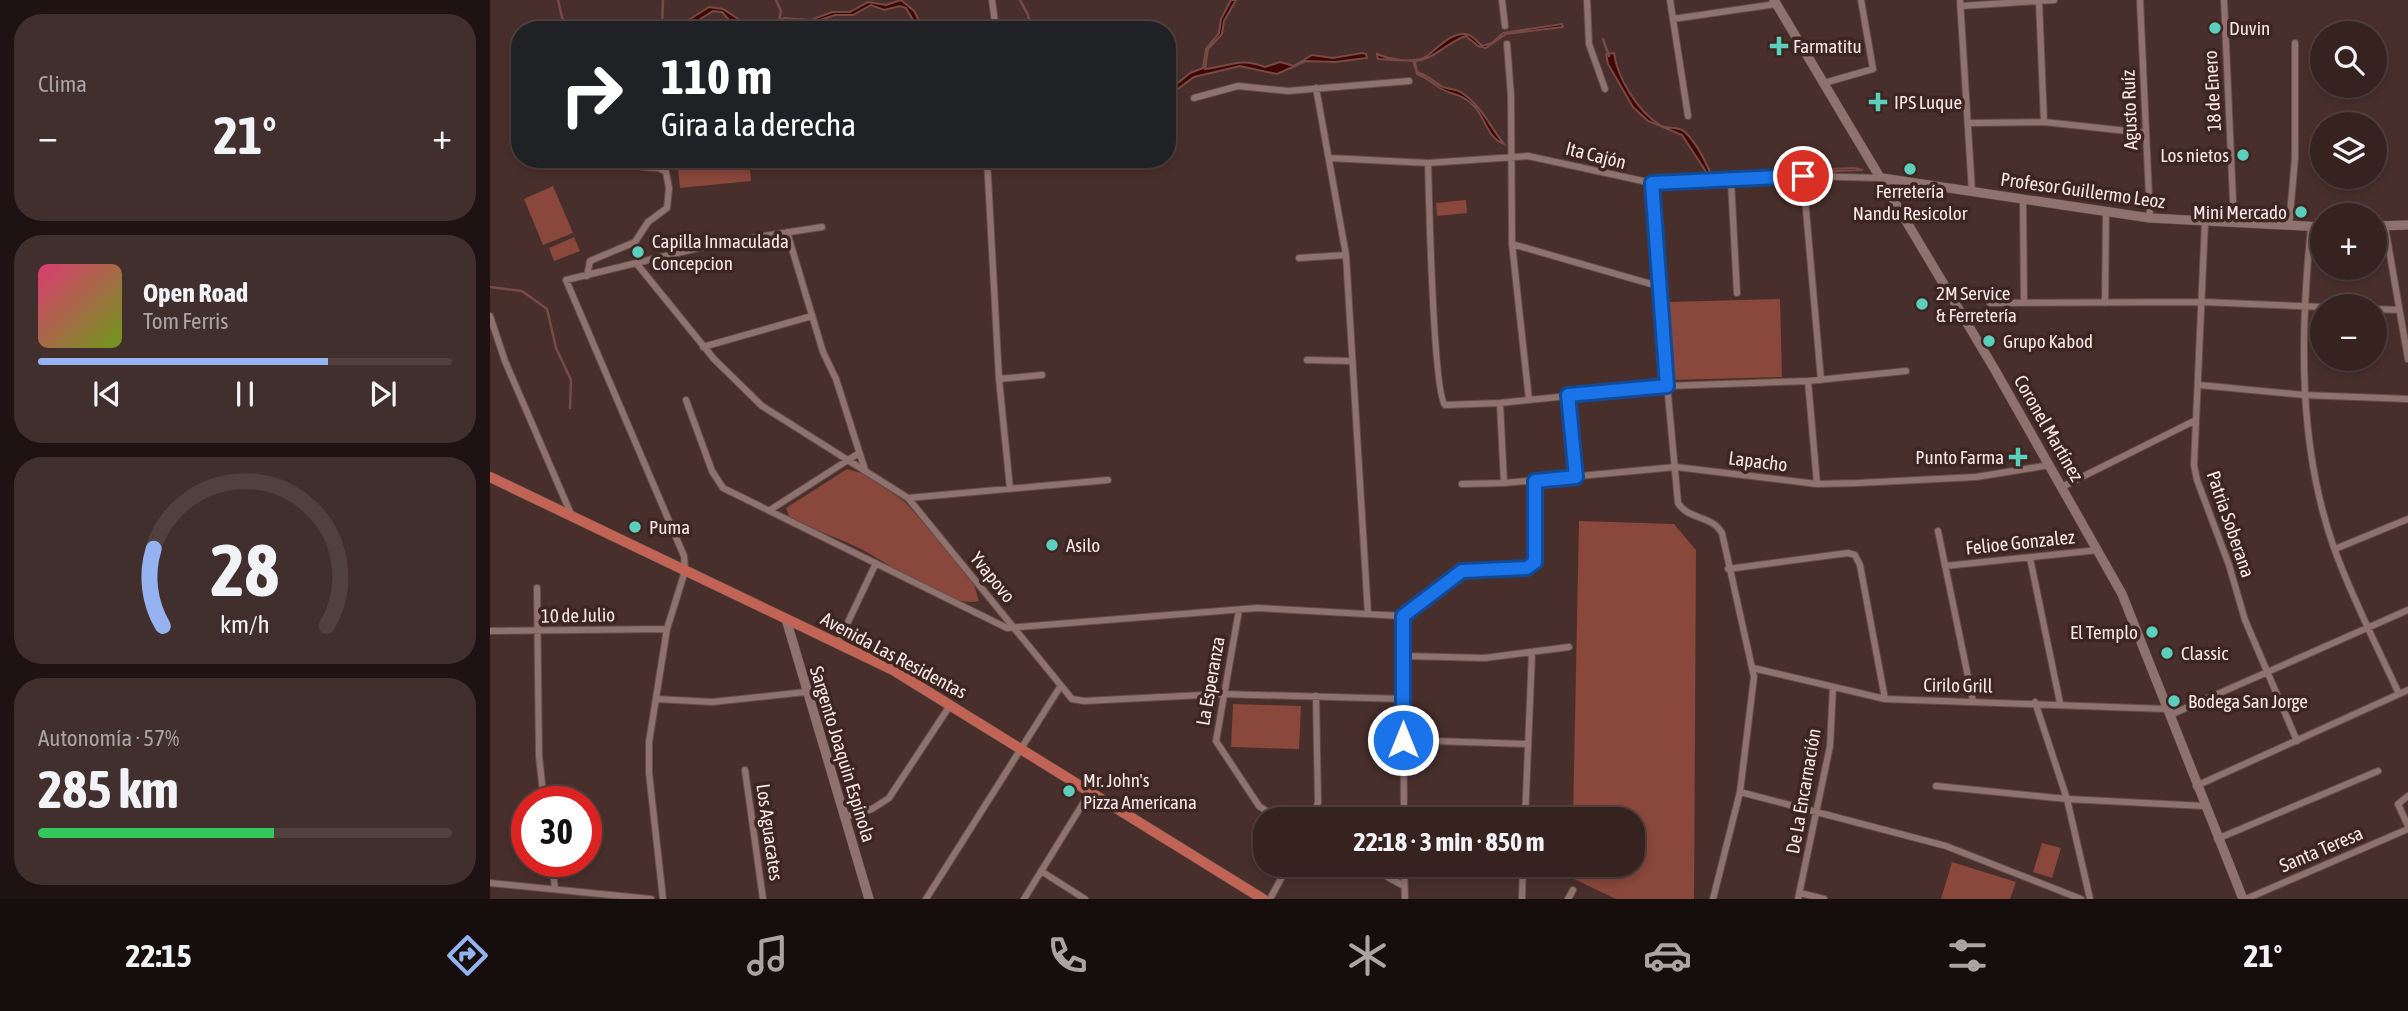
<!DOCTYPE html>
<html lang="es">
<head>
<meta charset="utf-8">
<style>
  :root { --surface:#362320; --page:#412f2d; --text:#f1f3f6; --muted:#aaa4a5; --line:#50403e; --accent:#95b2f1 }
  body { margin:0; font-family:"Asap Condensed",sans-serif; background:var(--page); color:var(--text); height:100vh; display:flex; flex-direction:column; font-size:26px; white-space:nowrap }
  * { box-sizing:border-box; margin:0 }
  p { font-size:23px; color:var(--muted) }
  .icon { flex:none; width:38px; height:38px; fill:none; stroke:currentColor; stroke-width:2; stroke-linecap:round; stroke-linejoin:round }
  .map { position:relative; flex:1; overflow:hidden }
  .panel { display:flex; flex-direction:column; gap:14px; padding:14px; background:#1e1312; width:490px }
  .panel>* { flex:none }
  .hud { position:absolute; left:21px; top:21px; width:665px; height:147px; border-radius:28px; box-shadow:0 4px 10px #0003,0 0 0 2px var(--line); background:#202124; color:#fff; overflow:hidden }
  .tools { position:absolute; left:1820px; top:21px; display:grid; gap:14px }
  .tools a { display:grid; place-items:center; width:77px; height:77px; border-radius:50%; background:var(--surface); box-shadow:0 4px 10px #0003,0 0 0 2px var(--line); font-size:35px }
  .speed { position:absolute; left:21px; top:786px; display:flex; gap:14px; font-size:35px; font-weight:700; text-align:center }
  .speed>* { display:grid; place-content:center; width:91px; height:91px; border-radius:50%; background:var(--surface); box-shadow:0 4px 10px #0003,0 0 0 2px var(--line); line-height:1 }
  .speed .limit { border:10px solid #d22; background:#fff; color:#111 }
  .pin { position:absolute; display:grid; place-items:center; width:60px; height:60px; color:#fff; margin:-30px; border:4px solid #fff; border-radius:50%; box-shadow:0 2px 7px #0007 }
  .me { position:absolute; width:77px; margin:-38px; rotate:0deg; stroke-linejoin:round; filter:drop-shadow(0 0 5px #0008) }
  .turn { display:flex; align-items:center; gap:24px; height:147px; padding:0 35px; font-size:32px }
  .turn .icon { width:91px; height:91px; stroke-width:2.5 }
  .turn b { display:block; font-size:49px; line-height:60px }
  .big { font-size:52px; font-weight:700; line-height:1.1 }
  .panel .widget { flex:1; display:flex; flex-direction:column; justify-content:center; gap:10px; min-width:0; padding:0 24px; border-radius:28px; background:var(--page) }
  .panel .dial { align-items:center; gap:0 }
  .dial svg { height:182px; overflow:visible; fill:none; stroke:var(--line); stroke-width:7; stroke-linecap:round; text-anchor:middle }
  .dial text { fill:var(--text); stroke:none }
  .song { display:flex; align-items:center; gap:21px }
  .cover { width:84px; height:84px; border-radius:10px; background:linear-gradient(135deg,hsl(340 70% 55%),hsl(80 70% 35%)) }
  .played { height:7px; border-radius:4px; background:linear-gradient(90deg,var(--accent) 70%,var(--line) 70%) }
  .keys { display:flex; justify-content:space-around; direction:ltr }
  .heat { display:flex; justify-content:space-between; align-items:center; font-size:38px; direction:ltr }
  .charge { height:10px; border-radius:5px; background:linear-gradient(90deg,#34c759 57%,var(--line) 0) }
  .trip { position:absolute; left:763px; top:807px; width:392px; height:70px; border-radius:28px; background:var(--surface); box-shadow:0 4px 10px #0003,0 0 0 2px var(--line); font-weight:700; line-height:70px; text-align:center }
  .dock { display:flex; height:112px; justify-content:space-around; align-items:center; background:#160e0d; color:var(--muted) }
  .dock .icon { width:49px; height:49px }
  .dock .selected { color:var(--accent) }
  .dock b { font-size:32px; color:var(--text) }
  main { display:flex; flex:1; min-height:0 }
  .map>svg:first-child { display:block }
</style>
</head>
<body>
<main>
<section class="panel">
<div class="widget"><p>Clima</p>
<div class="heat"><a>−</a><b class="big">21°</b><a>+</a></div>
</div>
<div class="widget">
<div class="song"><i class="cover"></i><div><b>Open Road</b><p>Tom Ferris</p></div></div>
<div class="played"></div>
<div class="keys"><svg class="icon" aria-label="previous" viewBox="0 0 24 24"><path d="M18 5L8 12l10 7zM5 5v14"/></svg><svg class="icon" aria-label="pause" viewBox="0 0 24 24"><path d="M8 5v14M16 5v14"/></svg><svg class="icon" aria-label="next" viewBox="0 0 24 24"><path d="M6 5l10 7-10 7zM19 5v14"/></svg></div>
</div>
<div class="widget dial"><svg viewBox="0 0 100 80">
<path d="M14 69A42 42 0 1 1 86 69"/>
<path d="M14 69A42 42 0 0 1 10 35" stroke="#95b2f1"/>
<text x="50" y="56" font-size="32" font-weight="700">28</text>
<text x="50" y="72" font-size="11">km/h</text>
</svg></div>
<div class="widget"><p>Autonomía · 57%</p><b class="big">285 km</b><div class="charge"></div></div>
</section>
<div class="map">
<svg width="1918" height="899" viewBox="0 0 1918 899">
  <rect width="100%" height="100%" fill="#482f2b"/>
  <path fill="#8a473b" d="M187 159H259L261 181 190 188Z
    M63 186 83 233 53 245 34 199Z
    M976 200 977 213 947 216 946 203Z
    M84 237 90 251 64 261 59 248Z
    M1290 299 1292 377 1182 380 1179 302Z
    M357 469 375 474 415 502 482 578 489 601C457 609 401 564 371 549 348 538 324 529 300 519L296 508Z
    M1089 521 1184 524 1206 550 1204 899H1126L1082 878V865L1143 864V819H1083Z
    M743 704 811 706 809 749 741 747Z
    M1552 843 1571 848 1562 878 1543 872Z
    M1462 862 1526 882 1520 899H1451Z"/>
  <path fill="#400601" stroke="#774a45" stroke-width="2" d="M411 0 424 11 434 30H429L416 8 410 6 394 10 381 5 363 15H345L318 24 294 21 273 29H256L240 21 232 12 223 11 193 30H183L219 7 233 9 256 24 275 25 294 18 321 20 342 12H360L378 2 396 5Z
    M741 0H746L734 21 732 34 718 49 715 69C740 66 751 57 775 67L790 62 804 66 822 55 843 58 872 53 876 54 877 58 845 62 816 61 787 74 750 66 704 77 677 97V92L700 73 713 68 716 49 729 33 731 19Z
    M1072 24 1073 27 1016 34 996 48 988 46 976 36C957 42 944 60 925 61L927 72C937 75 942 80 951 86 958 90 966 88 972 93 992 106 1000 127 1014 144 997 138 995 117 984 106 970 92 962 96 950 88 941 82 937 78 927 74L923 61 888 59 887 54C898 59 925 64 937 56 948 48 960 33 975 34 983 34 987 43 993 46L1002 43 1013 33Z
    M1124 53C1127 77 1148 112 1170 125 1178 130 1188 125 1195 132 1207 144 1214 159 1221 174L1364 168 1373 170 1219 176 1192 135 1158 121 1143 107 1118 64 1116 54Z"/>
  <g fill="none" stroke-linecap="round" stroke-linejoin="round">
    <path stroke="#774a45" stroke-width="2.5" d="M68 0 75 30
      M286 0 291 11 289 20
      M530 0 538 15 541 30
      M172 30 173 0
      M1113 39 1119 56
      M1289 173 1345 172
      M1885 221H1891
      M0 287 32 291 57 309 66 348 81 380 80 408"/>
    <g stroke="#624d49" stroke-width="8">
      <path id="street" d="M502 0 506 30
        M1012 0 1015 26
        M1097 0 1099 44 1115 89
        M1180 0 1198 116
        M1470 0 1482 192
        M1650 0 1660 218
        M1734 0 1744 223
        M1549 1 1554 122
        M1471 6 1564 0
        M1183 19 1286 4
        M1017 44 1021 96 1022 244 1039 400
        M1334 83 1383 69 1371 0
        M826 88 856 255 878 614
        M704 98 748 86 798 91 919 81
        M1479 123 1554 122 1656 133
        M839 158 938 163 1038 156 1162 183 1313 176 1392 178
        M497 159 509 379 520 489
        M938 163C939 195 943 392 955 405L1010 403 1177 386 1318 381 1416 371
        M1313 176 1331 380
        M1241 181 1247 293
        M1162 183 1168 286 1188 503C1198 520 1222 515 1232 533L1264 677 1250 792 1223 899
        M1533 200 1534 303
        M1715 222 1704 465 1707 480 1739 565 1755 620 1807 741
        M1799 226 1805 158V43
        M1895 226 1918 359
        M1821 227C1810 334 1808 446 1844 548 1862 598 1887 646 1909 694
        M297 232 333 352 346 379 375 470
        M1022 244 1168 286
        M809 258 856 255
        M147 264 224 359 272 406 418 498 582 699 594 701 732 694 913 699
        M97 276 100 261 145 242 158 222 177 208 179 188 176 172 169 168 152 167 148 159
        M1500 303 1713 302 1832 307
        M1615 303 1616 213
        M1885 309 1909 310
        M0 316 15 361 81 514
        M213 347 322 316
        M817 360 860 361
        M509 379 552 375
        M1318 381 1327 484
        M1709 385 1814 395 1918 399
        M1078 395 1086 477
        M196 400 222 471 233 488 517 628 767 608 913 616 972 571 1042 565 1047 557 1045 481
        M1010 403 1014 483
        M972 484 1014 483 1186 467 1327 484 1368 483 1486 477 1560 465
        M1572 487 1706 420
        M418 498 618 480
        M280 510 369 453
        M1448 531 1483 701
        M1845 549 1918 519
        M1540 558 1570 703
        M1455 566 1608 550
        M1238 569 1358 553 1365 555 1370 565 1395 699
        M47 588 49 756 54 802
        M749 610 726 741 769 806 788 819
        M913 616 914 819
        M0 631 177 629
        M348 643 386 563
        M913 656 995 658 1079 647
        M1263 668 1395 699 1677 709
        M166 699 222 702 316 692
        M1545 702 1577 799 1600 899
        M1680 715 1918 610
        M913 740 1038 744
        M255 770 273 899
        M1446 786 1577 799 1714 806
        M1706 786 1918 690
        M1250 792 1456 846 1591 899
        M1918 796 1908 804 1918 826
        M354 817 382 809 399 798 461 704
        M823 819 828 802 826 696
        M1035 819 1042 653
        M1727 839 1888 771
        M62 861 65 889
        M874 864 914 886
        M914 864 915 899
        M551 871 595 899
        M0 883 161 899
        M1310 893 1334 899
        M173 899 159 773V742L177 629 195 571 194 556 76 280 229 243 332 227
        M436 899 570 687
        M534 899 600 792
        M780 899 799 864
        M1032 899 1033 864
        M1078 899 1083 890
        M1308 899 1340 746 1343 687
        M1756 899 1918 829"/>
    </g>
    <g stroke="#624d49" stroke-width="10">
      <path id="secondary" d="M1284 0 1505 370 1632 594 1753 899
        M1392 178 1660 218 1832 227
        M1885 226 1918 225
        M296 619 379 899"/>
    </g>
    <g stroke="#624d49" stroke-width="11">
      <path id="primary" d="M0 477 403 670 773 899"/>
    </g>
    <use href="#street" stroke="#8f726d" stroke-width="6"/>
    <use href="#secondary" stroke="#8f726d" stroke-width="9"/>
    <use href="#primary" stroke="#c26455" stroke-width="10"/>
  </g>
  <g fill="none" stroke-linecap="round" stroke-linejoin="round">
    <g stroke="#114b97" stroke-width="18">
      <path id="route" d="M913 740V616L972 571 1037 568 1045 562V481L1086 477 1078 395 1177 386 1162 183 1313 176"/>
    </g>
    <use href="#route" stroke="#1a73e8" stroke-width="12"/>
  </g>
  <g fill="#5bcebc" stroke="#3d2521" stroke-width="2.5">
    <circle cx="1725" cy="28" r="7"/>
    <path d="M1285.5 35.5h7v7h7v7h-7v7h-7v-7h-7v-7h7z"/>
    <path d="M1384.5 91.5h7v7h7v7h-7v7h-7v-7h-7v-7h7z"/>
    <circle cx="1753" cy="155" r="7"/>
    <circle cx="1420" cy="169" r="7"/>
    <circle cx="1811" cy="212" r="7"/>
    <circle cx="148" cy="252" r="7"/>
    <circle cx="1432" cy="304" r="7"/>
    <circle cx="1499" cy="341" r="7"/>
    <path d="M1524.5 446.5h7v7h7v7h-7v7h-7v-7h-7v-7h7z"/>
    <circle cx="145" cy="527" r="7"/>
    <circle cx="562" cy="545" r="7"/>
    <circle cx="1662" cy="632" r="7"/>
    <circle cx="1677" cy="653" r="7"/>
    <circle cx="1684" cy="701" r="7"/>
    <circle cx="579" cy="791" r="7"/>
  </g>
  <g text-anchor="middle" stroke-width="7" stroke-linejoin="round" paint-order="stroke">
    <g font-size="19" fill="#f8e7e4" stroke="#3d2521" text-anchor="start">
      <text x="1739" y="35">Duvin</text>
      <text x="1303" y="53">Farmatitu</text>
      <text x="1404" y="109">IPS Luque</text>
      <text x="1739" y="162" text-anchor="end">Los nietos</text>
      <text x="1420" y="198" text-anchor="middle">Ferretería<tspan x="1420" dy="22">Nandu Resicolor</tspan></text>
      <text x="1797" y="219" text-anchor="end">Mini Mercado</text>
      <text x="162" y="248">Capilla Inmaculada<tspan x="162" dy="22">Concepcion</tspan></text>
      <text x="1446" y="300">2M Service<tspan x="1446" dy="22">&amp; Ferretería</tspan></text>
      <text x="1513" y="348">Grupo Kabod</text>
      <text x="1514" y="464" text-anchor="end">Punto Farma</text>
      <text x="159" y="534">Puma</text>
      <text x="576" y="552">Asilo</text>
      <text x="1648" y="639" text-anchor="end">El Templo</text>
      <text x="1691" y="660">Classic</text>
      <text x="1698" y="708">Bodega San Jorge</text>
      <text x="593" y="787">Mr. John's<tspan x="593" dy="22">Pizza Americana</tspan></text>
    </g>
    <g font-size="19" fill="#f8e7e4" stroke="#3d2521">
      <text transform="translate(1722 91) rotate(-93)" y="7">18 de Enero</text>
      <text transform="translate(1639 110) rotate(-92)" y="7">Agusto Ruíz</text>
      <text transform="translate(1106 155) rotate(14)" y="7">Ita Cajón</text>
      <text transform="translate(1593 190) rotate(8)" y="7">Profesor Guillermo Leoz</text>
      <text transform="translate(1559 428) rotate(60)" y="7">Coronel Martínez</text>
      <text transform="translate(1268 461) rotate(7)" y="7">Lapacho</text>
      <text transform="translate(1741 524) rotate(71)" y="7">Patria Soberana</text>
      <text transform="translate(1530 542) rotate(-6)" y="7">Felioe Gonzalez</text>
      <text transform="translate(503 577) rotate(51)" y="7">Yvapovo</text>
      <text transform="translate(88 615) rotate(-1)" y="7">10 de Julio</text>
      <text transform="translate(404 655) rotate(28)" y="7">Avenida Las Residentas</text>
      <text transform="translate(720 681) rotate(-80)" y="7">La Esperanza</text>
      <text transform="translate(1468 685) rotate(1)" y="7">Cirilo Grill</text>
      <text transform="translate(353 754) rotate(73)" y="7">Sargento Joaquin Espinola</text>
      <text transform="translate(1313 791) rotate(-80)" y="7">De La Encarnación</text>
      <text transform="translate(280 832) rotate(82)" y="7">Los Aguacates</text>
      <text transform="translate(1831 849) rotate(-23)" y="7">Santa Teresa</text>
    </g>
  </g>
</svg>
<div class="tools">
<a><svg class="icon" aria-label="search" viewBox="0 0 24 24"><circle cx="10" cy="10" r="6"/><path d="M15 15l6 6"/></svg></a>
<a><svg class="icon" aria-label="layers" viewBox="0 0 24 24"><path d="M12 4l9 5-9 5-9-5zM3 14l9 5 9-5"/></svg></a>
<a>+</a>
<a>−</a>
</div>
<div class="speed"><div class="limit">30</div></div>
<div class="pin" style="left:1313px;top:176px;background:#d93025"><svg class="icon" aria-label="arrive" viewBox="0 0 24 24"><path d="M6 21V4h12l-3 4 3 4H6"/></svg></div>
<svg class="me" style="left:913px;top:740px" viewBox="-20 -20 40 40"><circle r="17" fill="#1a73e8" stroke="#fff" stroke-width="3"/><path d="M0-11L8 9 0 5-8 9z" fill="#fff"/></svg>
<div class="trip">22:18 · 3 min · 850 m</div>
<div class="hud">
<div class="turn"><svg class="icon" aria-label="right" viewBox="0 0 24 24"><path d="M7 20v-9h11M14 6l5 5-5 5"/></svg><div><b>110 m</b>Gira a la derecha</div></div>
</div>
</div>
</main>
<nav class="dock">
<b>22:15</b>
<svg class="icon selected" aria-label="directions" viewBox="0 0 24 24"><path d="M12 3l9 9-9 9-9-9zM9 14v-3h6M13 9l2 2-2 2"/></svg>
<svg class="icon" aria-label="music" viewBox="0 0 24 24"><path d="M9 18V5l10-2v13"/><circle cx="6" cy="18" r="3"/><circle cx="16" cy="16" r="3"/></svg>
<svg class="icon" aria-label="phone" viewBox="0 0 24 24"><path d="M5 4h4l2 5-3 2q2 4 5 5l2-3 5 2v4C11 20 4 13 5 4z"/></svg>
<svg class="icon" aria-label="climate" viewBox="0 0 24 24"><path d="M12 3v18M4 7l16 10M4 17L20 7"/></svg>
<svg class="icon" aria-label="car" viewBox="0 0 24 24"><path d="M5 17H2v-5l4-1 3-4h7l3 4 3 1v5h-3M9 17h6M6 11h13"/><circle cx="7" cy="17" r="2"/><circle cx="17" cy="17" r="2"/></svg>
<svg class="icon" aria-label="filters" viewBox="0 0 24 24"><path d="M4 7h16M4 17h16"/><circle cx="9" cy="7" r="2"/><circle cx="15" cy="17" r="2"/></svg>
<b>21°</b>
</nav>
</body>
</html>
